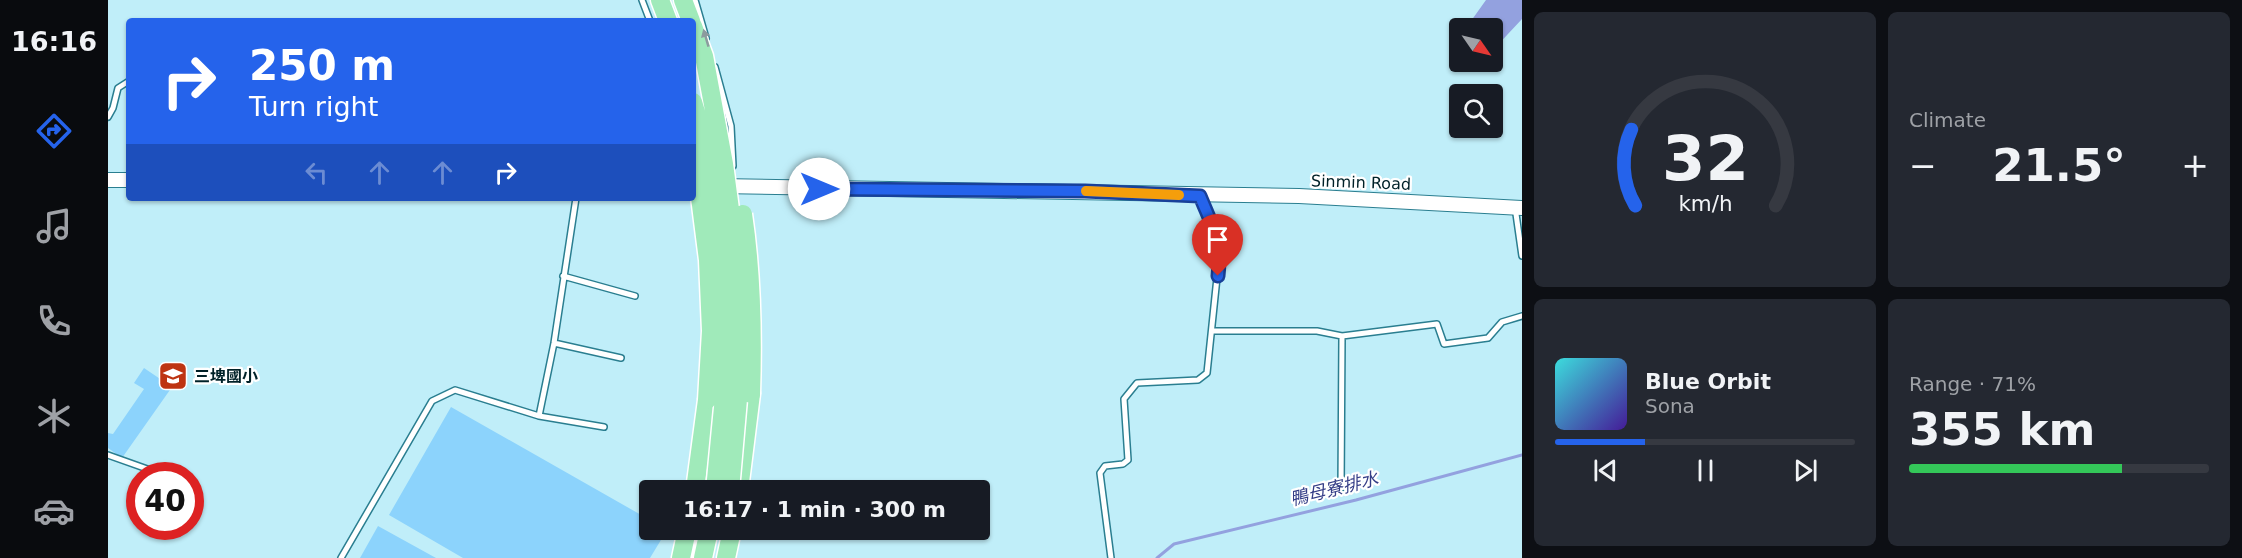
<!DOCTYPE html>
<html lang="en">
<head>
<meta charset="utf-8">
<style>
  :root { --surface:#171b24; --page:#242831; --text:#f1f3f6; --muted:#9ea1a6; --line:#363941; --accent:#2563eb }
  body { margin:0; font-family:"DejaVu Sans","Noto Sans TC",sans-serif; background:var(--page); color:var(--text); height:100vh; display:flex; flex-direction:column; font-size:22px; white-space:nowrap }
  * { box-sizing:border-box; margin:0 }
  p { font-size:20px; color:var(--muted) }
  .icon { flex:none; width:33px; height:33px; fill:none; stroke:currentColor; stroke-width:2; stroke-linecap:round; stroke-linejoin:round }
  .map { position:relative; flex:1; overflow:hidden }
  .panel { display:flex; flex-direction:column; gap:12px; padding:12px; background:#0d0f14; width:720px }
  .panel>* { flex:none }
  .hud { position:absolute; left:18px; top:18px; width:570px; height:183px; border-radius:6px; box-shadow:0 2px 4px #0004; background:#2563eb; color:#fff; overflow:hidden }
  .needle { width:39px; rotate:124deg }
  .tools { position:absolute; left:1341px; top:18px; display:grid; gap:12px }
  .tools a { display:grid; place-items:center; width:54px; height:54px; border-radius:6px; background:var(--surface); box-shadow:0 2px 4px #0004; font-size:30px }
  .speed { position:absolute; left:18px; top:462px; display:flex; gap:12px; font-size:30px; font-weight:700; text-align:center }
  .speed>* { display:grid; place-content:center; width:78px; height:78px; border-radius:50%; background:var(--surface); box-shadow:0 2px 4px #0004; line-height:1 }
  .speed .limit { border:9px solid #d22; background:#fff; color:#111 }
  .pin { position:absolute; display:grid; place-items:center; width:51px; height:51px; color:#fff; margin:-62px -26px; border-radius:50% 50% 50% 0; rotate:-45deg; box-shadow:0 0 6px #0007 }
  .pin .icon { rotate:45deg }
  .me { position:absolute; width:66px; margin:-33px; rotate:90deg; stroke-linejoin:round; filter:drop-shadow(0 0 4px #0008) }
  .turn { display:flex; align-items:center; gap:21px; height:126px; padding:0 24px; font-size:27px }
  .turn .icon { width:78px; height:78px; stroke-width:2.5 }
  .turn b { display:block; font-size:42px; line-height:51px }
  .lanes { display:flex; align-items:center; height:57px; padding:0 24px; background:#0003; justify-content:center; gap:30px; direction:ltr }
  .lanes .off { opacity:.35 }
  .big { font-size:45px; font-weight:700; line-height:1.1 }
  .panel .card { flex:1; display:flex; flex-direction:column; justify-content:center; gap:9px; min-width:0; padding:0 21px; border-radius:9px; background:var(--page) }
  .panel .dial { align-items:center; gap:0 }
  .dial svg { height:156px; overflow:visible; fill:none; stroke:var(--line); stroke-width:7; stroke-linecap:round; text-anchor:middle }
  .dial text { fill:var(--text); stroke:none }
  .song { display:flex; align-items:center; gap:18px }
  .cover { width:72px; height:72px; border-radius:9px; background:linear-gradient(135deg,hsl(180 70% 55%),hsl(260 70% 35%)) }
  .played { height:6px; border-radius:3px; background:linear-gradient(90deg,var(--accent) 30%,var(--line) 30%) }
  .keys { display:flex; justify-content:space-around; direction:ltr }
  .heat { display:flex; justify-content:space-between; align-items:center; font-size:33px; direction:ltr }
  .charge { height:9px; border-radius:4px; background:linear-gradient(90deg,#34c759 71%,var(--line) 0) }
  .panel .tiles { flex:1; display:grid; gap:12px; grid-template-columns:repeat(2,1fr) }
  .trip { position:absolute; left:531px; top:480px; width:351px; height:60px; border-radius:6px; background:var(--surface); box-shadow:0 2px 4px #0004; font-weight:700; line-height:60px; text-align:center }
  main { display:flex; flex:1; min-height:0 }
  .tabs { display:flex; flex-direction:column; width:108px; justify-content:space-around; align-items:center; background:#090b0e; color:var(--muted) }
  .tabs .icon { width:42px; height:42px }
  .tabs .current { color:var(--accent) }
  .tabs b { font-size:27px; color:var(--text) }
  .map>svg:first-child { display:block }
</style>
</head>
<body>
<main>
<nav class="tabs">
<b>16:16</b>
<svg class="icon current" aria-label="directions" viewBox="0 0 24 24"><path d="M12 3l9 9-9 9-9-9zM9 14v-3h6M13 9l2 2-2 2"/></svg>
<svg class="icon" aria-label="music" viewBox="0 0 24 24"><path d="M9 18V5l10-2v13"/><circle cx="6" cy="18" r="3"/><circle cx="16" cy="16" r="3"/></svg>
<svg class="icon" aria-label="phone" viewBox="0 0 24 24"><path d="M5 4h4l2 5-3 2q2 4 5 5l2-3 5 2v4C11 20 4 13 5 4z"/></svg>
<svg class="icon" aria-label="climate" viewBox="0 0 24 24"><path d="M12 3v18M4 7l16 10M4 17L20 7"/></svg>
<svg class="icon" aria-label="car" viewBox="0 0 24 24"><path d="M5 17H2v-5l4-1 3-4h7l3 4 3 1v5h-3M9 17h6M6 11h13"/><circle cx="7" cy="17" r="2"/><circle cx="17" cy="17" r="2"/></svg>
</nav>
<div class="map">
<svg width="1414" height="558" viewBox="0 0 1414 558">
  <rect width="100%" height="100%" fill="#c0eef9"/>
  <path fill="#93a1df" d="M1378 0H1414V19L1385 50 1384 28H1358Z"/>
  <g fill="none" stroke-linecap="round" stroke-linejoin="round">
    <path stroke="#93a1df" stroke-width="3" d="M1049 558 1066 544 1248 500 1414 455"/>
  </g>
  <path fill="#8cd3fc" d="M36 368 64 387 14 458 0 448V433L5 434 36 389 26 383Z
    M343 407 542 520V530H559L542 558H355L281 515Z
    M270 526 328 558H252Z"/>
  <g fill="none" stroke-linecap="round" stroke-linejoin="round">
    <g stroke="#2a7e90" stroke-width="8">
      <path id="service" d="M534 0 542 21
        M587 0 598 38
        M607 67 623 126 625 166
        M0 117 5 108 10 88 21 81
        M1407 207 1414 256
        M455 276 527 296
        M1104 331H1209L1234 336 1329 324 1336 344 1380 338 1394 322 1414 316
        M446 343 513 358
        M431 416 446 343 468 198
        M0 455 59 476
        M1233 488 1234 336
        M233 558 324 401 347 390 431 416 496 427
        M585 558 591 530
        M1003 558 992 473 997 466 1015 464 1020 460 1016 399 1029 383 1090 380 1099 373 1112 249 1092 196"/>
    </g>
    <g stroke="#2a7e90" stroke-width="16">
      <path id="tertiary" d="M0 180H21
        M611 186 1191 196 1414 208"/>
    </g>
    <g stroke="#fff" stroke-width="21">
      <path id="trunk" d="M552 0 560 21
        M575 0 583 21
        M587 490 599 400
        M631 490 643 394
        M573 558 579 530
        M595 558 601 530
        M618 558 624 530"/>
    </g>
    <use href="#service" stroke="#fff" stroke-width="5"/>
    <use href="#tertiary" stroke="#fff" stroke-width="14"/>
    <use href="#trunk" stroke="#a0eaba" stroke-width="18"/>
    <g stroke="#fff" stroke-width="21" stroke-linecap="butt">
      <path id="trunk-bridge" d="M585 26 596 56 616 164 630 270V399L622 490
        M585 102 602 159 616 269V397L607 490
        M585 142 600 260 603 331 599 400
        M635 214C644 274 645 333 643 394"/>
    </g>
    <use href="#trunk-bridge" stroke="#a0eaba" stroke-width="18"/>
  </g>
  <defs><path id="oneway-solid" d="M-6-.8H1V-3.2L6.5 0L1 3.2V.8H-6Z" transform="scale(1.5)"/></defs>
  <use fill="#8c9b9e" href="#oneway-solid" transform="translate(598 38) rotate(-106)"/>
  <g fill="none" stroke-linecap="round" stroke-linejoin="round">
    <g stroke="#184099" stroke-width="15">
      <path id="route" d="M711 189 977 191 1092 196C1105 228 1114 240 1110 276"/>
    </g>
    <use href="#route" stroke="#2563eb" stroke-width="10"/>
    <path stroke="#f59e0b" stroke-width="10" d="M978 191 1071 195"/>
  </g>
  <defs>
    <g id="school-square" transform="scale(1.5)"><rect x="-9" y="-9" width="18" height="18" rx="4" fill="#be3412" stroke="#fff"/><path d="M0-5L7-2L0 1L-7-2ZM-4 1L0 2.5L4 1V4Q0 6-4 4Z" fill="#fff"/></g>
  </defs>
  <g fill-rule="evenodd">
    <use href="#school-square" x="65" y="376"/>
  </g>
  <g text-anchor="middle" stroke-width="4.5" stroke-linejoin="round" paint-order="stroke">
    <g font-size="16" fill="#002128" stroke="#fff">
      <text transform="translate(1253 182) rotate(2)" y="6">Sinmin Road</text>
    </g>
    <g font-size="16" font-weight="bold" fill="#002128" stroke="#fff" text-anchor="start">
      <text x="86" y="382">三埤國小</text>
    </g>
    <g font-size="18" font-style="italic" fill="#353e87" stroke="#fff">
      <text transform="translate(1226 489) rotate(-14)" y="6">鴨母寮排水</text>
    </g>
  </g>
</svg>
<div class="tools">
<a><svg class="needle" viewBox="-14 -14 28 28"><path d="M0-13l5 13h-10z" fill="#e53935"/><path d="M0 13l5-13h-10z" fill="#9ea1a6"/></svg></a>
<a><svg class="icon" aria-label="search" viewBox="0 0 24 24"><circle cx="10" cy="10" r="6"/><path d="M15 15l6 6"/></svg></a>
</div>
<div class="speed"><div class="limit">40</div></div>
<div class="pin" style="left:1110px;top:276px;background:#d93025"><svg class="icon" aria-label="arrive" viewBox="0 0 24 24"><path d="M6 21V4h12l-3 4 3 4H6"/></svg></div>
<svg class="me" style="left:711px;top:189px" viewBox="-20 -20 40 40"><circle r="19" fill="#fff"/><path d="M0-13L10 11 0 6-10 11z" fill="#2563eb"/></svg>
<div class="trip">16:17 · 1 min · 300 m</div>
<div class="hud">
<div class="turn"><svg class="icon" aria-label="right" viewBox="0 0 24 24"><path d="M7 20v-9h11M14 6l5 5-5 5"/></svg><div><b>250 m</b>Turn right</div></div>
<div class="lanes"><svg class="icon off" aria-label="left" viewBox="0 0 24 24"><path d="M17 20v-9H6M10 6l-5 5 5 5"/></svg><svg class="icon off" aria-label="ahead" viewBox="0 0 24 24"><path d="M12 20V5M6 11l6-6 6 6"/></svg><svg class="icon off" aria-label="ahead" viewBox="0 0 24 24"><path d="M12 20V5M6 11l6-6 6 6"/></svg><svg class="icon" aria-label="right" viewBox="0 0 24 24"><path d="M7 20v-9h11M14 6l5 5-5 5"/></svg></div>
</div>
</div>
<section class="panel">
<div class="tiles">
<div class="card dial"><svg viewBox="0 0 100 80">
<path d="M14 69A42 42 0 1 1 86 69"/>
<path d="M14 69A42 42 0 0 1 12 30" stroke="#2563eb"/>
<text x="50" y="56" font-size="32" font-weight="700">32</text>
<text x="50" y="72" font-size="11">km/h</text>
</svg></div>
<div class="card"><p>Climate</p>
<div class="heat"><a>−</a><b class="big">21.5°</b><a>+</a></div>
</div>
<div class="card">
<div class="song"><i class="cover"></i><div><b>Blue Orbit</b><p>Sona</p></div></div>
<div class="played"></div>
<div class="keys"><svg class="icon" aria-label="previous" viewBox="0 0 24 24"><path d="M18 5L8 12l10 7zM5 5v14"/></svg><svg class="icon" aria-label="pause" viewBox="0 0 24 24"><path d="M8 5v14M16 5v14"/></svg><svg class="icon" aria-label="next" viewBox="0 0 24 24"><path d="M6 5l10 7-10 7zM19 5v14"/></svg></div>
</div>
<div class="card"><p>Range · 71%</p><b class="big">355 km</b><div class="charge"></div></div>
</div>
</section>
</main>
</body>
</html>
